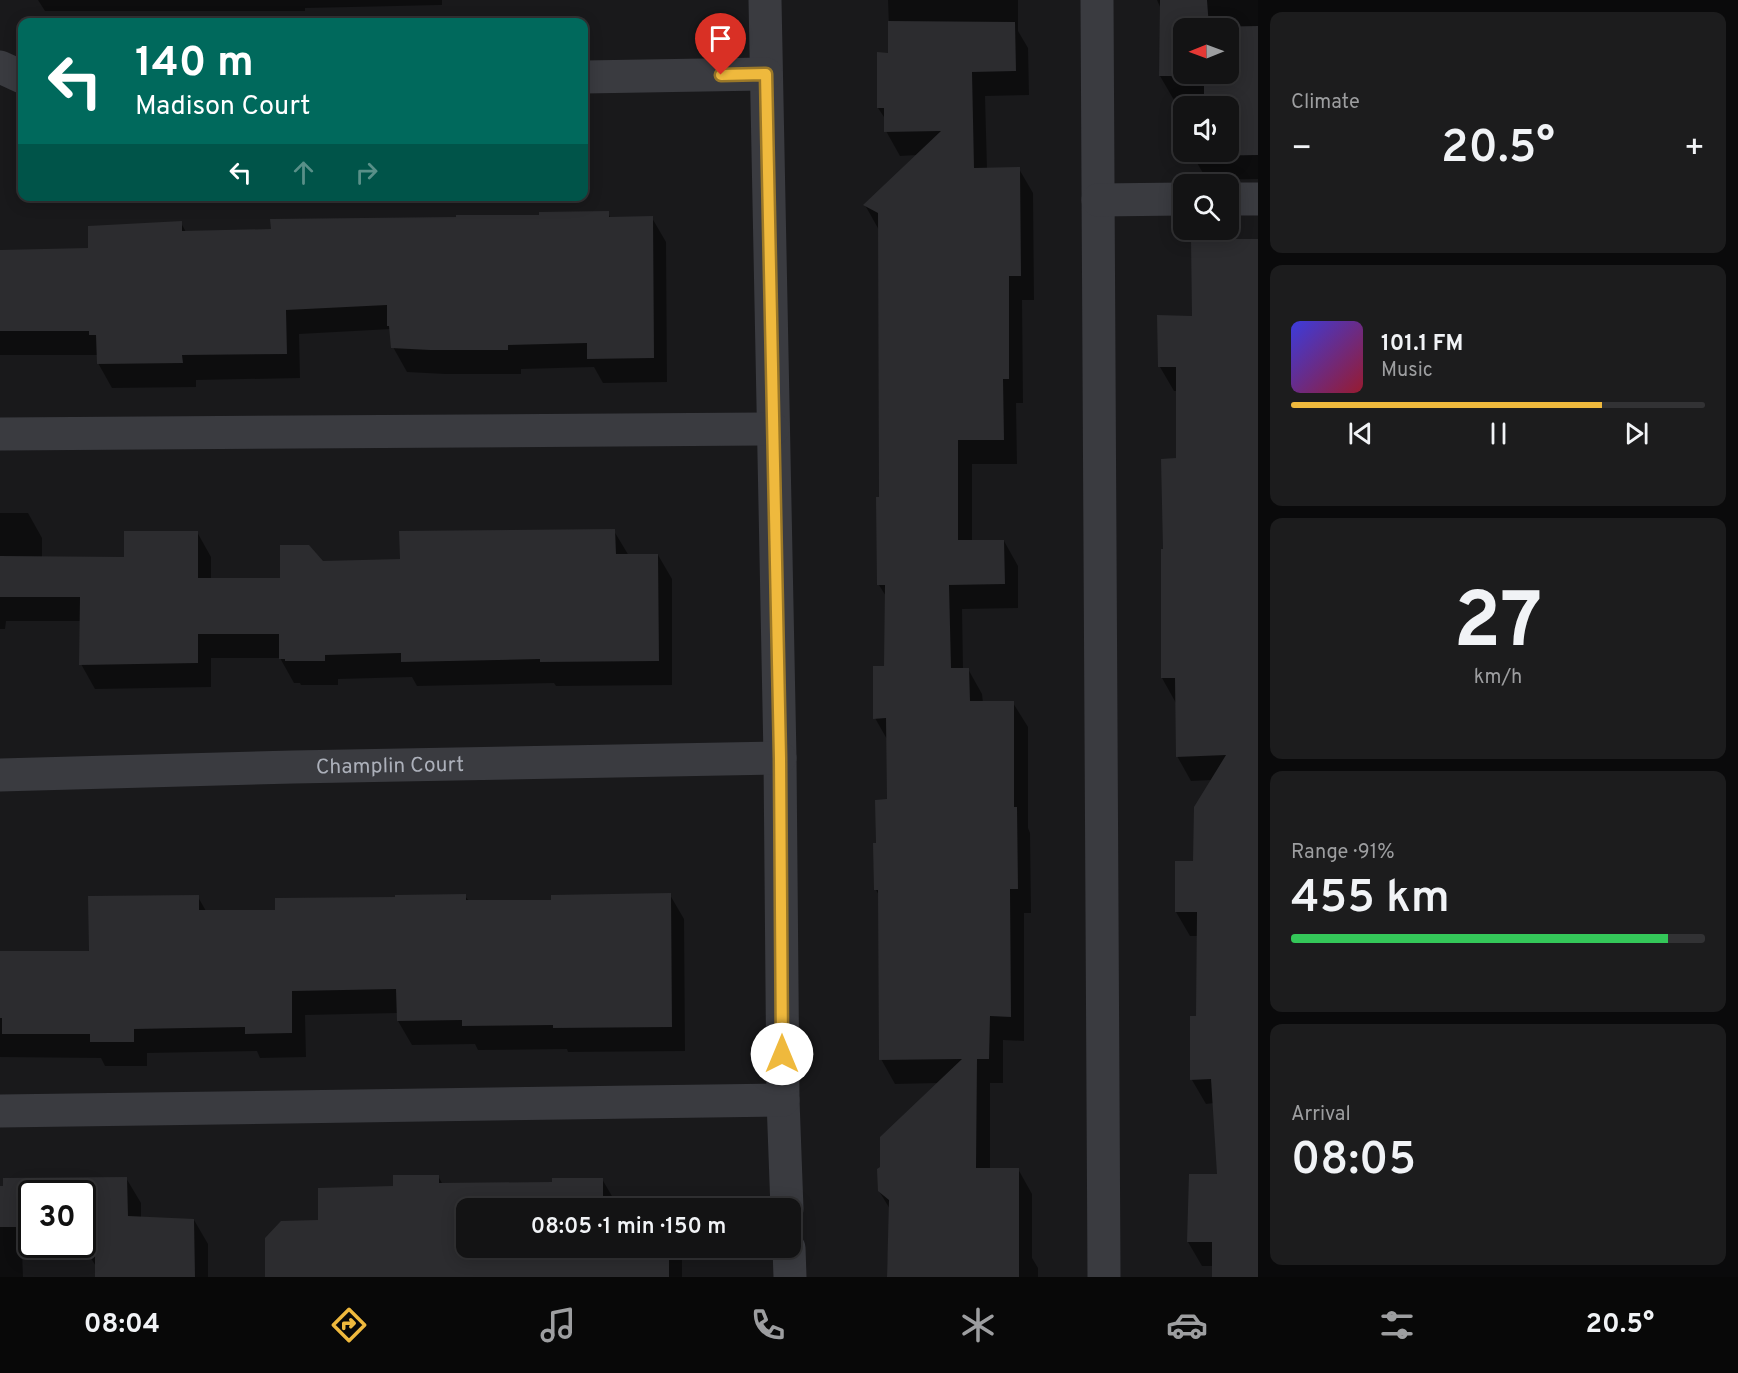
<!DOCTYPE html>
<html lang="en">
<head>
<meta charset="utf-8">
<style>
  :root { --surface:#131314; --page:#1c1c1d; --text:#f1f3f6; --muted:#9d9ea0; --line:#323234; --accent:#efb93d }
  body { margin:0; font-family:Overpass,sans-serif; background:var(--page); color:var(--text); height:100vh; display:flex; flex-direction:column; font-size:22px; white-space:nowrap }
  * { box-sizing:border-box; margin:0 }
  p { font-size:20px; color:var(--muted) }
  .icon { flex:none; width:33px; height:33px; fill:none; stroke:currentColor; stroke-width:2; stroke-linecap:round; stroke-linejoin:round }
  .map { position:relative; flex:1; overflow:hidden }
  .details { display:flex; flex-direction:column; gap:12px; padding:12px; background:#0a0a0b; width:480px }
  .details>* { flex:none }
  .guide { position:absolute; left:18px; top:18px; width:570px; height:183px; border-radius:12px; box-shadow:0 3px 15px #0003,0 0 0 2px var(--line); background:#00695c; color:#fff; overflow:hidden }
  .needle { width:39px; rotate:269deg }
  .fabs { position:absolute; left:1173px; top:18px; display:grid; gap:12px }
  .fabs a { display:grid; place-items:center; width:66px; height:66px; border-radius:12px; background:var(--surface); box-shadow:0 3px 15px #0003,0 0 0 2px var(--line); font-size:30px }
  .speed { position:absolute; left:18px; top:1180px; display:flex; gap:12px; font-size:30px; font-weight:700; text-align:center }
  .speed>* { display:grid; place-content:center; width:78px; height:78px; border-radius:50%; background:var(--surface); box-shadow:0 3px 15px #0003,0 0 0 2px var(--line); line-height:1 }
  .speed .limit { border:3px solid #111; border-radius:9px; background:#fff; color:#111 }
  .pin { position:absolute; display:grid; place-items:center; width:51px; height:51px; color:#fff; margin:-62px -26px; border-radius:50% 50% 50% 0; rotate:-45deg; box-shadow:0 0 6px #0007 }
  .pin .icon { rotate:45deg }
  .me { position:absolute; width:66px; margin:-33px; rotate:0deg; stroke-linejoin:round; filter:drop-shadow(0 0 4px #0008) }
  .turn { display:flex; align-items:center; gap:21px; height:126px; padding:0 18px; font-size:27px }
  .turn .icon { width:78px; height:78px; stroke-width:2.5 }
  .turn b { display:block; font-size:42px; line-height:51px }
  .lanes { display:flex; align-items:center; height:57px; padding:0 18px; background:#0003; justify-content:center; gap:30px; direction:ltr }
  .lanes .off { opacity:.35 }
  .big { font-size:45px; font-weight:600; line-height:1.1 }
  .details .widget { flex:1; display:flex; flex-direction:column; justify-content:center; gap:9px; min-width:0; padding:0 21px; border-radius:12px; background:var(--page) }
  .details .dial { align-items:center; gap:0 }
  .dial b { font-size:78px; line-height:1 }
  .song { display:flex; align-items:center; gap:18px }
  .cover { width:72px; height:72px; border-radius:9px; background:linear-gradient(135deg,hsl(240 70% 55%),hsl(350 70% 35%)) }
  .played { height:6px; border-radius:3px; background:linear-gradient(90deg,var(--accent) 75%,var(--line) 75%) }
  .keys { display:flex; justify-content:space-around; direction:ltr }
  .heat { display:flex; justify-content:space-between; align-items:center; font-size:33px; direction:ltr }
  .charge { height:9px; border-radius:4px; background:linear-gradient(90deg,#34c759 91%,var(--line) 0) }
  .trip { position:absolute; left:456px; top:1198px; width:345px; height:60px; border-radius:12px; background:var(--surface); box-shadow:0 3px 15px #0003,0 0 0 2px var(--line); font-weight:600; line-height:60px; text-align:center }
  .dock { display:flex; height:96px; justify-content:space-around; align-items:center; background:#080808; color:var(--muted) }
  .dock .icon { width:42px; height:42px }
  .dock .current { color:var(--accent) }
  .dock b { font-size:27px; color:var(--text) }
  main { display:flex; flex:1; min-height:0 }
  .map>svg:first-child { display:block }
</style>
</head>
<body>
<main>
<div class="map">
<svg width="1258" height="1277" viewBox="0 0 1258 1277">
  <rect width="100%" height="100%" fill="#19191b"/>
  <path fill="#0007" fill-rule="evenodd" d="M38 0H442V5L305 8V11H45Z
    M888 0H1018V31L1028 48 1029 95 985 96 987 169H1019L1033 193 1034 300H1022L1023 403H1016L1017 464H972V542L1004 541 1018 566V608L962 609 963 669H968L982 694 983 703H1013L1028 727V828L1030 833 1031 913H1024V1041L1003 1040V1083H990V1169H1018L1032 1194V1258L1038 1268V1277H887L890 1209 879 1191 938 1083 895 1084 881 1059 880 897 876 890V801H889L888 741 875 718 886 667 887 598 879 585 881 499 879 230 865 205 917 155 900 156 886 131V120L878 108 890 54Z
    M1157 0H1258V179L1207 180 1193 156 1194 152H1228V106H1211L1216 100H1174L1160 76 1161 9ZM1184 28H1228V74H1184Z
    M608 213 611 219 652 218 666 242 667 382 603 383 594 367 521 369V374H445L407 372 393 347 391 329 299 334 300 378 196 380V387L112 388 98 363V355H0V251L90 250 181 223 186 232 272 231Z
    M1193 240 1258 241V1277H1214V1266H1202L1188 1242 1218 1176 1214 1103 1206 1104 1192 1080 1198 1017V936H1190L1176 912 1194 863 1212 780 1191 781 1177 756 1176 703 1162 678 1164 550 1178 460 1177 391H1174L1160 367 1194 318Z
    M0 513H28L42 538V558H126L197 532 211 557V579H281L323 562 401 561 614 531 629 556 658 555 672 579V685L556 686 554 683 417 686 412 677 338 679V685H301L300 683H294L280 658H211V687L95 689 81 664V621H6L5 629H0Z
    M670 895 684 919 685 1051 568 1052 567 1049 478 1050 475 1044 412 1045 398 1021V1013L305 1015 306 1057 260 1058 257 1051 147 1053V1066H105L101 1058 0 1057V952L90 953 198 897 206 911H276L465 896 469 901H553Z
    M438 1176 443 1185 553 1184 602 1179 616 1203V1209H466V1248H682V1277H266L320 1221 395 1188Z
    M126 1178 141 1203V1218L194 1220 208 1244V1277H97V1268L86 1250 22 1251 23 1277H0V1188ZM32 1194H82V1245H32Z"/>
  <path fill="#2c2c2f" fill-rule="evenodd" d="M1160 0H1207L1209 27 1258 26V155L1205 156V152H1228V106H1204V76H1159ZM1184 28H1228V74H1184Z
    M888 21 1015 22 1016 71 972 72 974 168 1020 167 1021 276H1009V379H1003L1004 440H958V540H1004L1005 584 949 585 951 668H969L970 701H1014V807H1017L1018 889H1010L1011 1017 990 1016 989 1059H977L976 1168H1019V1277H887L889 1200 878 1191 877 1169 880 1167V1137L962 1059 879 1060 878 890H874L873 843H876L875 800 887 799 886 718 873 719V666H884L885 585H877L876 497H879L878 213 863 205 941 131 884 132V108H877V52L888 53Z
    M609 211V217L653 216 654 358 587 359V343L508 345V350H430L391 348 389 326H387V305L286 310 287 354 182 355 183 363 97 364 96 335H89V331H0V250L88 248V226L182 221V231L271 229 270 219 456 217V215H539V212Z
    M1191 239H1258V1277H1212V1242H1187L1189 1174H1217L1211 1079 1190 1080V1016H1196L1197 912H1175V861H1193L1194 807 1226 755 1176 757 1175 678H1161V549H1163L1161 459 1176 458V367H1158L1157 315 1192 316Z
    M615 529 616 554H658L659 661 540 662V659L401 662V653L325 655V661H285V659H279V634H198V663L79 665 80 597H0V556L124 557V531H198V578H280V545H309L323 561 400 559 399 531Z
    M671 893 672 1027 553 1028V1025L462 1026V1020L397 1021 396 989 292 991V1033L245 1034V1027L134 1029V1042H90V1034H2V1018H0V951H89L88 896 199 895V910H275V898L395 897V895L466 894V900H551V895Z
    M393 1175H439V1183L552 1182V1178H603V1208H650L652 1209H466V1248H669V1277H265V1238L281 1221 318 1220V1188L393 1186Z
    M127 1177 128 1216 194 1219 195 1277H95V1250H84L82 1194H32V1227H0V1186H3V1178Z"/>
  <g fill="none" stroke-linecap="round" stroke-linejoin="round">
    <g stroke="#3a3b40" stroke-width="33">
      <path d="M765 0 780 758 783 1100 787 1209"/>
      <path d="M1097 0 1104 1277"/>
      <path d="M0 67 22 77"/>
      <path d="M584 77 766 74"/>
      <path d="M1228 199H1258"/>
      <path d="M1098 200 1184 199"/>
      <path d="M0 434 773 429"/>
      <path id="s1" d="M0 775 293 767 780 758"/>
      <path d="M0 1111 783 1100"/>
      <path d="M789 1248 790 1277"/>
    </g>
  </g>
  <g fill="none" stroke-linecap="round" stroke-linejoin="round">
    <g stroke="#9b7828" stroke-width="15">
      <path id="route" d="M721 75 766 74 780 758 782 1054"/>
    </g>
    <use href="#route" stroke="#efb93d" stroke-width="10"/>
  </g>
  <g text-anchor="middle" stroke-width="6" stroke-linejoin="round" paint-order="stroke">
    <g font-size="21" fill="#acb0ba" stroke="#141416">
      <text dy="7" stroke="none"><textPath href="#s1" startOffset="390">Champlin Court</textPath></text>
    </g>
  </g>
</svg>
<div class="fabs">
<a><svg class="needle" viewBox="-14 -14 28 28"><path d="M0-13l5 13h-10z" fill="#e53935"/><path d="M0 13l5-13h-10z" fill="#9d9ea0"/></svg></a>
<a><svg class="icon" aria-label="sound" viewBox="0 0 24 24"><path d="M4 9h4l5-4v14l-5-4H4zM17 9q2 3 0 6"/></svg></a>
<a><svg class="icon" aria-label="search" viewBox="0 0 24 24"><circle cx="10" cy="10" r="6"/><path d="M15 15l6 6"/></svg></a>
</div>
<div class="speed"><div class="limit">30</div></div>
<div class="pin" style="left:721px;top:75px;background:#d93025"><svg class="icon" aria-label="arrive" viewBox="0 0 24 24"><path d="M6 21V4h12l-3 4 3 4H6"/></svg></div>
<svg class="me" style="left:782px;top:1054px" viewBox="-20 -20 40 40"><circle r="19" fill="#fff"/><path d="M0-13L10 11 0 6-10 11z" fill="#efb93d"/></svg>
<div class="trip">08:05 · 1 min · 150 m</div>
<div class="guide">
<div class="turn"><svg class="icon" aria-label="left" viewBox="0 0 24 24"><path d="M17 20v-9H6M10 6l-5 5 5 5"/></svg><div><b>140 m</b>Madison Court</div></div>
<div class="lanes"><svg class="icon" aria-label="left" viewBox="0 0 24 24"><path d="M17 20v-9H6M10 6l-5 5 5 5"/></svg><svg class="icon off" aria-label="ahead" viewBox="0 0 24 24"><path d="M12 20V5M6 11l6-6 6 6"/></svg><svg class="icon off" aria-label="right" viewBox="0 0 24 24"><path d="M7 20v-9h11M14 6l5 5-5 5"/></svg></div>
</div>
</div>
<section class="details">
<div class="widget"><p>Climate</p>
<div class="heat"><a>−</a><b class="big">20.5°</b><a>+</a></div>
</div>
<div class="widget">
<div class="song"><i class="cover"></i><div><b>101.1 FM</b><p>Music</p></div></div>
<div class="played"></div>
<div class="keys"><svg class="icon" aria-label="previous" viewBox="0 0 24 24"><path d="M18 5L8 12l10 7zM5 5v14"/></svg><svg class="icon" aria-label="pause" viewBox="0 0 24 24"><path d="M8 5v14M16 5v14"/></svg><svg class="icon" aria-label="next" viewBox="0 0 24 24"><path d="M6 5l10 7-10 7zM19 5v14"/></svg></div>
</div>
<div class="widget dial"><b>27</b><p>km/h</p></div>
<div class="widget"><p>Range · 91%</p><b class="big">455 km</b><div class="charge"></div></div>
<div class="widget"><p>Arrival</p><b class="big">08:05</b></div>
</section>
</main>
<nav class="dock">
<b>08:04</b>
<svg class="icon current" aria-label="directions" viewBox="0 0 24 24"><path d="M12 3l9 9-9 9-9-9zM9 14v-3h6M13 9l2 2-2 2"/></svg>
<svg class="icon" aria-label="music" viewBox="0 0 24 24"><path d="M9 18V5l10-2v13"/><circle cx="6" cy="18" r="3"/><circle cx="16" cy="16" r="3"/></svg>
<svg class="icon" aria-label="phone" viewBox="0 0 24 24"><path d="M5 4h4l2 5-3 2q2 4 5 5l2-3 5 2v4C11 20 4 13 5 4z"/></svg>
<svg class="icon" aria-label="climate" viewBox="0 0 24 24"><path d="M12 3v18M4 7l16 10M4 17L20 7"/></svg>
<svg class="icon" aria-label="car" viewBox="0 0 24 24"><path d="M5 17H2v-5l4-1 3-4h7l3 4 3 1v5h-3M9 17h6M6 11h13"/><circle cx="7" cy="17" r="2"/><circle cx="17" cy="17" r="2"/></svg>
<svg class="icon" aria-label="filters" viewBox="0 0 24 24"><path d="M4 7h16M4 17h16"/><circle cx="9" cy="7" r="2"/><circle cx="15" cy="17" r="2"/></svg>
<b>20.5°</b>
</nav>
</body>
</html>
